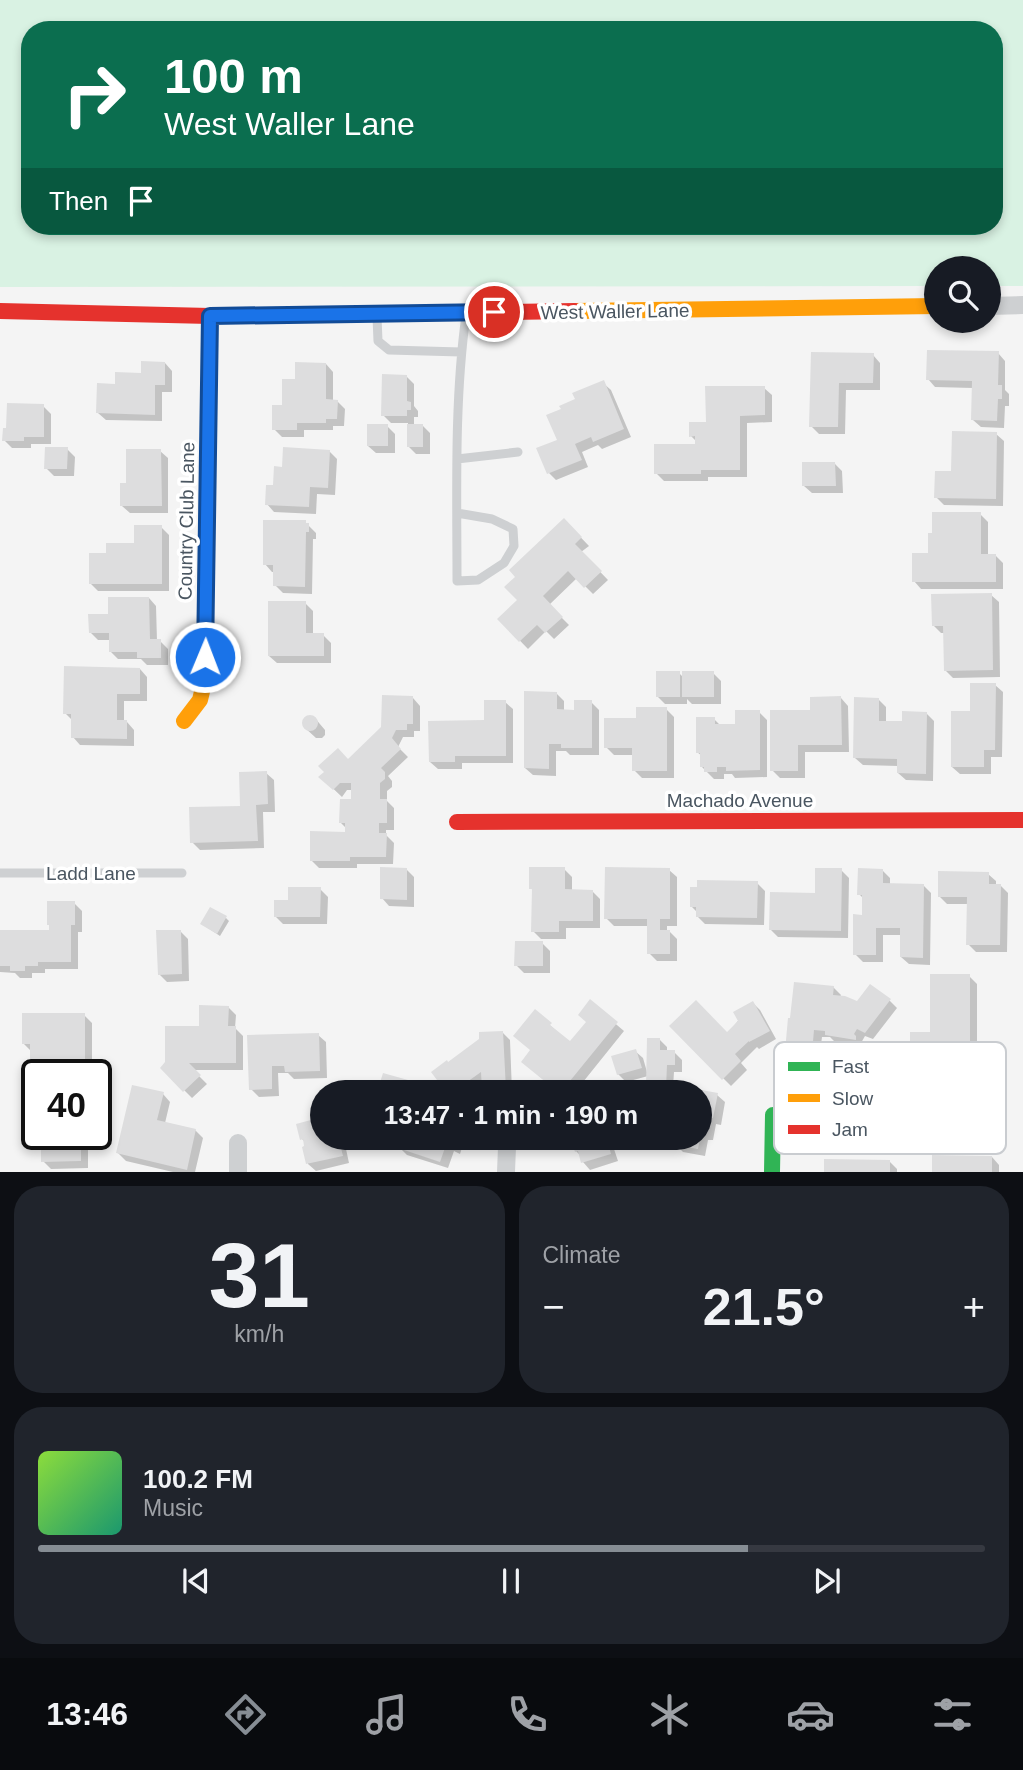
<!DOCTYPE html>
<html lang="en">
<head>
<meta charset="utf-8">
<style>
  :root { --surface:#171b24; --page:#20242c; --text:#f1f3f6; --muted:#9ea1a6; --line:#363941; --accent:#868d94 }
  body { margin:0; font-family:Helvetica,sans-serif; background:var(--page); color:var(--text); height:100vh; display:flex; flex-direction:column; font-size:26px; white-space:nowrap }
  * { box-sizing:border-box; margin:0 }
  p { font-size:23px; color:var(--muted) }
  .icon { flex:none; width:38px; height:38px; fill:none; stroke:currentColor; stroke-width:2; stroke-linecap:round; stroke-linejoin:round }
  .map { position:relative; height:1172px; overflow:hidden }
  .drawer { display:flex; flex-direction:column; gap:14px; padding:14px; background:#0d0f14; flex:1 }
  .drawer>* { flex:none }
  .guide { position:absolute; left:21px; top:21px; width:982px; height:214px; border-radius:28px; box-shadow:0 4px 10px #0003; background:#0b6e4f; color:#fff; overflow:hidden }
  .tools { position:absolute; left:924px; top:256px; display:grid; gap:14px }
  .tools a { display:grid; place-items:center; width:77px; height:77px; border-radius:50%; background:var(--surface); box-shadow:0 4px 10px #0003; font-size:35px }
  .speed { position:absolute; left:21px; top:1059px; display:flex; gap:14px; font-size:35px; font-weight:700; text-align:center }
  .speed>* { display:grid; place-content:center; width:91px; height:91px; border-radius:50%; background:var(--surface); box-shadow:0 4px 10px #0003; line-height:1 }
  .speed .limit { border:4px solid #111; border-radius:10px; background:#fff; color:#111 }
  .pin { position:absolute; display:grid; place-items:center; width:60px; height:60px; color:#fff; margin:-30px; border:4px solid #fff; border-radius:50%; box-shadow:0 2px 7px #0007 }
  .me { position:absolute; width:77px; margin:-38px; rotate:1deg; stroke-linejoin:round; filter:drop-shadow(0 0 5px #0008) }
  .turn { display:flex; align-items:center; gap:24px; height:147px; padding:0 28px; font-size:32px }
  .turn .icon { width:91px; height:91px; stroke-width:2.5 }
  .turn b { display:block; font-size:49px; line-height:60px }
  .then { display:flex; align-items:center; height:66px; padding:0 28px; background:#0003; gap:14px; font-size:26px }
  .big { font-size:52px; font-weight:700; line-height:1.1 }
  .drawer .tile { flex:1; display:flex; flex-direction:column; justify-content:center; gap:10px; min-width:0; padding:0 24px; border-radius:28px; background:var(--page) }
  .drawer .dial { align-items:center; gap:0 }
  .dial b { font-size:91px; line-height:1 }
  .song { display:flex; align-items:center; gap:21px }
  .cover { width:84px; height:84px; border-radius:10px; background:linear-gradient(135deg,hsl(90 70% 55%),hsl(160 70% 35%)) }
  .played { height:7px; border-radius:4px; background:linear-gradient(90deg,var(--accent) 75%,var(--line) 75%) }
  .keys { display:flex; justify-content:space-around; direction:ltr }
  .heat { display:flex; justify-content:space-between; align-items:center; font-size:38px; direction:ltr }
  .drawer .tiles { flex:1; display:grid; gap:14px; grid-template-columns:1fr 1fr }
  .tile:last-child { grid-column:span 2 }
  .trip { position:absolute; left:310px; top:1080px; width:402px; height:70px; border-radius:35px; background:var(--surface); box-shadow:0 4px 10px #0003; font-weight:700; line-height:70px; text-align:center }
  .tab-bar { display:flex; height:112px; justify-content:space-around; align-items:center; background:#090b0e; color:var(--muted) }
  .tab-bar .icon { width:49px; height:49px }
  .tab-bar .current { color:var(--accent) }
  .tab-bar b { font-size:32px; color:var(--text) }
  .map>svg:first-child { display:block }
</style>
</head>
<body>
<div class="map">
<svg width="1023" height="1172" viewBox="0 0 1023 1172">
  <rect width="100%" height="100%" fill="#f4f4f4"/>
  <path fill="#d9f2e3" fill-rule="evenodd" d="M0 0H1023V286H989V268H936V286L0 287ZM30 30H994V226H30Z"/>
  <path fill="#0003" d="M998 353 1005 361V390L1009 394V406H1005L1004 428 981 427 973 420V388L935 387 928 379Z
    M812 354 873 355 880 363V390H846L845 434H819L811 426Z
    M165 363 172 371V392H162V421L106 420 98 413 117 386Z
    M326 364 333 372V401H337L345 409 344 426H333V430H304V437H282L274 429 296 381Z
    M406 376 414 384V406L418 411V417H414V426H423L430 433V454H416L408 446V423H391L383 415Z
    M603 383 611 390 631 437 602 449 598 445 582 452 588 467 556 480 549 473 559 441 577 400Z
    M764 388 772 395V422L747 423V477H708V481H664L656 473 697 445V442L691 436Z
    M43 406 51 414V444H31V448H12L4 440 8 430Z
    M387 426 395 434V453H376L368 446Z
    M996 434 1004 441 1003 506 944 505 936 497Z
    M67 449 75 457 74 476H54L46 468Z
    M160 451 168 458V513H130L122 506Z
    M329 451 337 459 335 495 317 494 316 514 274 512 267 504 283 469Z
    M835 464 842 471 843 493H812L804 486Z
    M980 514 988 522V556H996L1003 563V589H921L914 581Z
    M564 520 589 546 581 552 608 580 593 594 577 578 549 605 569 625 554 639 546 631 528 649 499 619 519 600Z
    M305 522 316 533V539H313L312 594 283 593 275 585V572H272L265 564Z
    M161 527 169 535V591H98L90 583 108 555 136 544Z
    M991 595 999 602 1000 677 953 678 945 670V633H941L933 625Z
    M149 598 156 606 157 641H160L168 649V665H147L141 659H118L111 652V640H98L90 632 110 615Z
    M305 603 313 611V635H323L331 643V663H277L269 656Z
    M140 669 147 677V701H124V722H127L134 730V746L80 745 73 737V721L65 713Z
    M679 673 684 678 713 673 721 681V704H692L687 699V704H665L657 696Z
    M995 685 1003 692 1002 757H991V774H960L952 767Z
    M556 693 564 701V711L575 712 591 702 599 710V755H570L566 751H556V776L533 775 525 768Z
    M413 698 420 706V731H414V737H403L398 747 408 757 388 776 392 781V787L387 791V801L394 808V830H386V835L394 843 393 864H357V868H319L311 860 347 834V829L341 823 352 801V790H347L342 797 321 777 348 761Z
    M841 698 848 706 849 752H805V778H780L772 770 812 712Z
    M878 699 886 707V723H903L926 713 934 721 933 781 906 780 898 773V766L863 765 855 758Z
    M505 702 513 709V763H462V769H438L430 762 485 722Z
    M666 709 674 717V778H642L634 770V755H614L606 747 638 719Z
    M759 712 767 720V777L735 778 732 774H724V779H714L702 767V756L697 752 714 719 721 726H737Z
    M314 717 325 730V735L322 738H316L304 727V720L307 718Z
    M266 773 274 780 275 812H263L264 848 200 850 192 842 242 807Z
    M406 869 414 877V907L389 906 382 898Z
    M564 869 572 877V891H592L600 899V928H566V939H541L533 931V891L531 888Z
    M669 870 677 877V926H667V931H669L677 939V961H657L649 953V926H614L606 918Z
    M841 870 849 878 848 938 778 937 771 930 817 895Z
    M883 871 890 878V885H923L931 893 930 965 909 964 901 957 902 935H883V962H863L855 954 863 917 864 899 859 894Z
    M988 874 996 881V885H1000L1008 893 1007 952H976L968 944V904H947L939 896Z
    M757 883 765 891 764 925 705 924 698 917V913L692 907Z
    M320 889 328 897 327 924H283L275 916 290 902Z
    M74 903 82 911V932H78V969H45V973H32V978H20L15 973 0 972V932H51Z
    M226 918 229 921 220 936 202 924Z
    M180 931 188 939 189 981 167 982 159 974Z
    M542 943 550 951V973H524L516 965Z
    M969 976 977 984V1061H937V1066H919L911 1058 931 1034Z
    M833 987 841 995 840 997 857 1003 889 1000 897 1008 873 1039 865 1036 861 1043 863 1047 835 1042 830 1037H822L819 1060 794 1058 786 1050Z
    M590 1002 624 1031 575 1092H559L532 1051 535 1012 571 1044 588 1022Z
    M753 1003 760 1010 776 1039 759 1049 757 1047 741 1063 747 1070 731 1086 671 1026 727 1034Z
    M228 1007 236 1015 235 1028 243 1036V1070H193L207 1084 192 1098 162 1068 201 1028Z
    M84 1015 92 1023V1074H40L32 1066V1052L23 1043Z
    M503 1033 510 1040 512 1092H485L483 1083 473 1090 474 1092H448V1064L481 1040Z
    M318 1035 326 1042 327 1078 294 1079 288 1073H278L279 1096 259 1097 251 1089 249 1037Z
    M660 1040 667 1047V1052H674L682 1060V1072H674L673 1087 717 1095 725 1102 721 1125 716 1124 713 1140H708L705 1156 683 1152 675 1144 676 1138H700V1092H653L648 1086V1076L626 1082 618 1074 635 1051 643 1058 647 1072Z
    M384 1076 407 1082 415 1090V1092H379Z
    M348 1088 352 1092H333Z
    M601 1088 604 1092H589Z
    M163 1094 170 1102 165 1123 195 1130 203 1138 195 1172H173L126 1161 118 1153Z
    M37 1096V1127H31L24 1119Z
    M322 1119V1138H345L338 1139 346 1149 349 1163 316 1171 308 1164 305 1142 302 1139Z
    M48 1134H88V1168L51 1169 43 1161 48 1144Z
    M403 1138H465L460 1154 454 1151 448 1168 407 1155 400 1148Z
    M572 1138H621L624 1147 614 1149 618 1161 590 1170 583 1162 581 1156 576 1151Z
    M992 1157 999 1165V1172H933Z
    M889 1161 897 1169V1172H825Z"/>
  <path fill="#ddddde" d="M927 350 999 351 998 385H1002V399H998L997 421 971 420 972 381 926 380Z
    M811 352 874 353 873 383H839L838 427H809Z
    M141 361 165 362V385H155V415L96 413 97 383 115 384V372L141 373Z
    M295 362 326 363V399L338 400 337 419H326V423H297V430H272V405H282V379H295Z
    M382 374 407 375V401L411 402V410H407V416H381Z
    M604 380 624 429 593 442 591 437 575 444 582 460 547 474 536 448 557 440 546 415 561 409 559 406 575 399 572 393Z
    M705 386H765V415L740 416V470H701V474H654V444H695V436L689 437V422H706Z
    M7 403 44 404V437H24V441H2L3 428H6Z
    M367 424H388V446H367Z
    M407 424H423V447H407Z
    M952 431 997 432 996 499 934 498 935 471H951Z
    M45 447H68L67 469H44Z
    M283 447 330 450 328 488 310 487 309 507 265 505 266 485H273L274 466 282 467Z
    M126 449H161L162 506H120V483H126Z
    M802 462H835L836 486H802Z
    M932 512H981V554H996V582H912V553H928V533H932Z
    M564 518 582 537 575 544 602 571 584 588 568 571 543 596 563 617 545 633 537 625 519 642 497 619 517 600 504 587 515 577 509 570Z
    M263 520H306V523H309V532H306L305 587 273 586V565H263Z
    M134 525H162V584H89V553H106V543H134Z
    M992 593 993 670 944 671 943 626H932L931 594Z
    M108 597H149L150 639H161V658H137V652H109V633H89L88 614H108Z
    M268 601H306V633H324V656H268Z
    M64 666 140 668V694H117V720H127V739L71 738V714H63Z
    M656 671H680V697H656Z
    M682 671H714V697H682Z
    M970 683H996L995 750H984V767H951V711H970Z
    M524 691 557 692V709L574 710V700H592V748H561V744H549V769L524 768Z
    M382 695 413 696V724H407V730H396L392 738 401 749 381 768 385 772V779L380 783V799H387V823H379V833H387L386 857H350V861H310V831L345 832V823H339L340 799H351V783H340L333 790 318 777 324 772 318 766 338 748 348 759 381 727Z
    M841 696 842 745H798V771H770V710H810V697Z
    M854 697 879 698V721H902V711L927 712 926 774 897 773V759L853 758Z
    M484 700H506V756H455V762H429L428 721 484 720Z
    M636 707H667V771H632V748H604V718H636Z
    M735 710H760V770L726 771V767H717V772H704V767H700V753H696V717H715V724H735Z
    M302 723a8 8 0 1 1 16 0a8 8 0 1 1-16 0Z
    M267 771 268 804 256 805 258 841 190 843 189 807 240 806 239 772Z
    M380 867 407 868V900L380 899Z
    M529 867H565V889L593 890V921H559V932H531L532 889H529Z
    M605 867 670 868V919H660V930H670V954H647V919H604Z
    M815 868H842L841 931 769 930 770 892 815 893Z
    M858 868 883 869V883L924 884 923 958 900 957V928H876V955H853V914L862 915V895H857Z
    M938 871 989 872V884H1001L1000 945H966L967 897H938Z
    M697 880 758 881 757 918 696 917V907H690V887H697Z
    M288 887H321L320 917H274V900H288Z
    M47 901H75V925H71V962H38V966H25V971H10V966H0V930H49V925H47Z
    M210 907 227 916 217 934 200 924Z
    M156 930H181L182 974 158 975Z
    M515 941H543V966H514Z
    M930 974H970V1054H930V1059H910V1032H930Z
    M794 982 834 986 833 995 845 996 857 1001 870 984 891 999 865 1033 857 1029 854 1034 856 1036V1040L825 1035V1031L814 1030 812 1053 785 1051 788 1018H790Z
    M590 999 618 1022 561 1092H558L521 1062 530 1050 513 1036 535 1009 552 1023 550 1025 570 1041 586 1022 578 1015Z
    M696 1000 727 1032 738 1021 733 1012 753 1001 770 1031 749 1042V1041L735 1054 741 1061 722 1080 669 1026Z
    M199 1005 229 1006 228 1026H236V1063H189L201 1075 183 1092 160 1068 165 1062V1026H199Z
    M22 1013H85V1067H30V1044H22Z
    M503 1031 506 1090 482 1091 481 1072 467 1082 471 1088 465 1092H446L431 1072 447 1060 448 1062 479 1039V1032Z
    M319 1033 320 1071 285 1072 284 1066H272V1089L249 1090 247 1035Z
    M647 1038H660V1050H675V1065H667L666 1088 646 1087Z
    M636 1049 642 1068 617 1075 611 1056Z
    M383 1073 408 1080 405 1092H377Z
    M132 1085 164 1092 157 1120 196 1129 187 1170 116 1153Z
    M674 1085 718 1093 713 1118 709 1117 706 1134 700 1133V1092H672Z
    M37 1094V1119L22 1120V1095Z
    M322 1117V1138H332L333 1141 339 1140 343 1156 306 1164 302 1147 304 1146 303 1139 300 1140 296 1124Z
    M47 1134H81V1161L41 1162V1143H47Z
    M401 1138H456L453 1147 446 1145 440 1162 398 1148Z
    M570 1138H620L608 1142 611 1154 581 1163 578 1151 575 1152Z
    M674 1138H700L698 1149 673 1145Z
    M932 1155 992 1156V1172H932Z
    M824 1159 890 1160V1172H824Z"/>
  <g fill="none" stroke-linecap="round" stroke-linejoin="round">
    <path stroke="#ced0d2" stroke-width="9" d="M377 317 378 341 389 350 461 352
      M457 459 518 452
      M457 513 492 519 513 529 514 546 504 563 478 580 457 581C457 493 454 402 466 315
      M0 873H182"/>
    <path stroke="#ced0d2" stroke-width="18" d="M989 306 1023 305
      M238 1143V1172
      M506 1172 507 1147"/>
    <path stroke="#30b455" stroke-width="16" d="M772 1172 773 1115"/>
    <path stroke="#ff9f0a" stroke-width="16" d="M575 311 936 306
      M184 721 200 700 204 683 210 316"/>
    <path stroke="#e5322d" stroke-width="16" d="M0 311 210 316 575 311
      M457 822 1023 820"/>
  </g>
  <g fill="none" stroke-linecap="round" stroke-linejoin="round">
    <g stroke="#114b97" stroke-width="18">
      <path id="route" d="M205 657 210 316 494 312"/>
    </g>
    <use href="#route" stroke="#1a73e8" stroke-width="12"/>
  </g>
  <g text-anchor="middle" stroke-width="7" stroke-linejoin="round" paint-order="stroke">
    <g font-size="19" fill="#4a5661" stroke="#fff">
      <text transform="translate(615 311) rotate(-1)" y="7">West Waller Lane</text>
      <text transform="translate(186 521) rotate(-89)" y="7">Country Club Lane</text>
      <text x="740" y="807">Machado Avenue</text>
      <text x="91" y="880">Ladd Lane</text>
    </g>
  </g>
  <rect x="774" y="1042" width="232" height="112" rx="10" fill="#fff" stroke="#c9ccd0" stroke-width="2"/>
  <rect x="788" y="1062" width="32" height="9" fill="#30b455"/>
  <rect x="788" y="1094" width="32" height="8" fill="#ff9f0a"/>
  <rect x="788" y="1125" width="32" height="9" fill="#e5322d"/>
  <g font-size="19" fill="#4a5661">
    <text x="832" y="1073">Fast</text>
    <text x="832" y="1105">Slow</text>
    <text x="832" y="1136">Jam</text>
  </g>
</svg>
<div class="tools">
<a><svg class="icon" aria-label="search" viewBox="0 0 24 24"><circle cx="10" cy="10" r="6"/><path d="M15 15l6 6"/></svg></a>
</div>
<div class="speed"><div class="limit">40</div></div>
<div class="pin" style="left:494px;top:312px;background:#d93025"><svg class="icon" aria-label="arrive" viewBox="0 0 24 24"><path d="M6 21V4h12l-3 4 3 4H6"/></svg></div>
<svg class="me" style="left:205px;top:657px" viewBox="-20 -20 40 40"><circle r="17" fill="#1a73e8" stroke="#fff" stroke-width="3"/><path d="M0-11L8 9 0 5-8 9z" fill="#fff"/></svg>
<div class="trip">13:47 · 1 min · 190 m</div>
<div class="guide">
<div class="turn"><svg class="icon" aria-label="right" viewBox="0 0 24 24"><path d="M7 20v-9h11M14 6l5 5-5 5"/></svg><div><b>100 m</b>West Waller Lane</div></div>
<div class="then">Then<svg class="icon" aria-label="arrive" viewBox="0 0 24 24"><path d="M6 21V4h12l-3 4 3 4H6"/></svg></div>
</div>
</div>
<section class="drawer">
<div class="tiles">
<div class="tile dial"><b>31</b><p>km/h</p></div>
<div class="tile"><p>Climate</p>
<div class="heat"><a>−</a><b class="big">21.5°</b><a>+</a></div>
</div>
<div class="tile">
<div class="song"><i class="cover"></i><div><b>100.2 FM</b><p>Music</p></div></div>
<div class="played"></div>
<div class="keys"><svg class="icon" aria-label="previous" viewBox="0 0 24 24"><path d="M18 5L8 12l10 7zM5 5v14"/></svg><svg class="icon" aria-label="pause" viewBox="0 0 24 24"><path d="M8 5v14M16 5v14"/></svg><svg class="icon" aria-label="next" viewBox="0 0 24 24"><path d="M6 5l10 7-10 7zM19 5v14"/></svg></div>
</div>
</div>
</section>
<nav class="tab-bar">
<b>13:46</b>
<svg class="icon current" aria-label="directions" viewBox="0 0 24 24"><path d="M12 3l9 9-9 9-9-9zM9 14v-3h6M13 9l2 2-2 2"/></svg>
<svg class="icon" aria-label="music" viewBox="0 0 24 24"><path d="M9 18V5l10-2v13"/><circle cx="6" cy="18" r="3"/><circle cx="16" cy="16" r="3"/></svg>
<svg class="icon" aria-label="phone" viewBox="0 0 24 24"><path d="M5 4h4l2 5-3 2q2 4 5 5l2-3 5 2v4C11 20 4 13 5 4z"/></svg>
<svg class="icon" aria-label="climate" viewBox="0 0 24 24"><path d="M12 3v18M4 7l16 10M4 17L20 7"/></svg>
<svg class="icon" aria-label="car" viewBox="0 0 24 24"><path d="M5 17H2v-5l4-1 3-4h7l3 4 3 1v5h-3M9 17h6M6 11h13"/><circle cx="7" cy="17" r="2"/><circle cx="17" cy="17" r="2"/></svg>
<svg class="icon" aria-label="filters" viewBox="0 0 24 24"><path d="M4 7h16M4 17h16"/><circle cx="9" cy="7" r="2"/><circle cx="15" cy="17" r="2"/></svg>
</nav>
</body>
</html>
